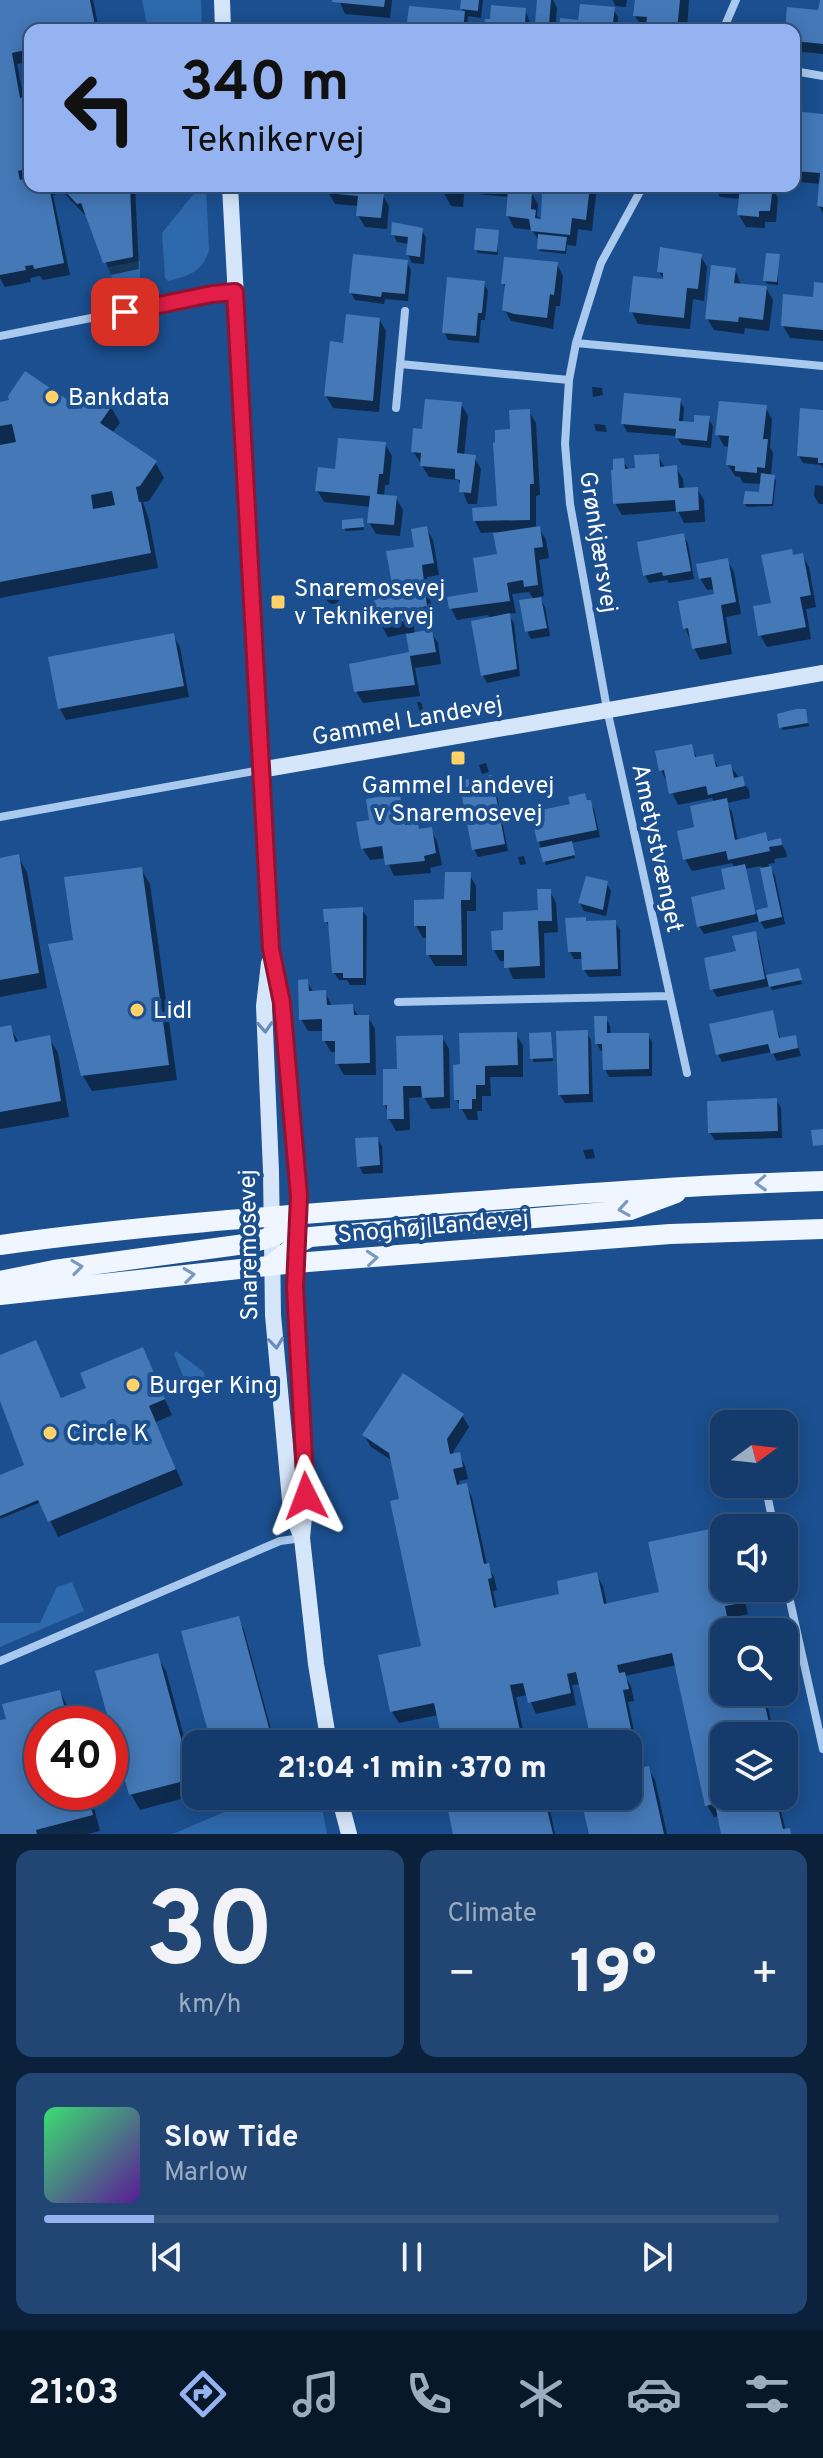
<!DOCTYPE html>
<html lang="en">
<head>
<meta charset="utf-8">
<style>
  :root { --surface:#143b6b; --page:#214673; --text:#f1f3f6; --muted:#9dadc1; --line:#33557e; --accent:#95b2f1 }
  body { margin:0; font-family:Overpass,sans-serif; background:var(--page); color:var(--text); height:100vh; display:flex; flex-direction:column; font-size:30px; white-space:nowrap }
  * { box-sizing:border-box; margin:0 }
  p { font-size:26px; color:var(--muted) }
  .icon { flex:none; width:44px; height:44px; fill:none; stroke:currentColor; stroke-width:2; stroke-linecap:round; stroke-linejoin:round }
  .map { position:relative; height:1834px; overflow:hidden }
  .details { display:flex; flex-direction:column; gap:16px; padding:16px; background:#0b203b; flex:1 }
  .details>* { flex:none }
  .guide { position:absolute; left:24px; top:24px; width:776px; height:168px; border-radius:16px; box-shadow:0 4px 20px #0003,0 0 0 2px var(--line); background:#95b2f1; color:#111; overflow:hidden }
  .needle { width:52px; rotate:75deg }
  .buttons { position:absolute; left:710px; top:1410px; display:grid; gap:16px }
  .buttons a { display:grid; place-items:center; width:88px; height:88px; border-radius:16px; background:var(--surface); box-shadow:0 4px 20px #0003,0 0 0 2px var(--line); font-size:40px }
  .speed { position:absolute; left:24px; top:1706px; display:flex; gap:16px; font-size:40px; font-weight:700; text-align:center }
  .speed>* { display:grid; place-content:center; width:104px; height:104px; border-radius:50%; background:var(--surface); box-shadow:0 4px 20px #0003,0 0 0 2px var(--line); line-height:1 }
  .speed .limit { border:12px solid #d22; background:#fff; color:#111 }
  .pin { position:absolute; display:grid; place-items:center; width:68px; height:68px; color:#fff; margin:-34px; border-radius:16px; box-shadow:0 4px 12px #0006 }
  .me { position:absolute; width:88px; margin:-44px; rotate:357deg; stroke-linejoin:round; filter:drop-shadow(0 0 6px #0008) }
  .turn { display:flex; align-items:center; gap:28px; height:168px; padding:0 24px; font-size:36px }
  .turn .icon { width:104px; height:104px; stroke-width:2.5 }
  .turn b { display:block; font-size:56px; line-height:68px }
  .big { font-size:60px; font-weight:800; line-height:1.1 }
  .details .widget { flex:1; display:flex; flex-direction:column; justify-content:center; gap:12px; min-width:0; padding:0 28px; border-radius:16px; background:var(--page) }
  .details .dial { align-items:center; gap:0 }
  .dial b { font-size:104px; line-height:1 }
  .song { display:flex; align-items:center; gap:24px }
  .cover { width:96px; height:96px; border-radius:12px; background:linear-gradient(135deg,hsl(140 70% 55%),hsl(270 70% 35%)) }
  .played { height:8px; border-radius:4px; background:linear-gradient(90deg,var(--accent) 15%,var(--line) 15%) }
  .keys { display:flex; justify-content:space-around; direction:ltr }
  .heat { display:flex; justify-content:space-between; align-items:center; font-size:44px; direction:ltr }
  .details .tiles { flex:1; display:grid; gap:16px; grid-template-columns:1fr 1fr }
  .widget:last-child { grid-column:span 2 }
  .trip { position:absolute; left:182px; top:1730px; width:460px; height:80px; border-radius:16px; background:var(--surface); box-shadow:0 4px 20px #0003,0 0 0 2px var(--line); font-weight:800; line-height:80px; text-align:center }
  .tab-bar { display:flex; height:128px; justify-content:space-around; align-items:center; background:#08182b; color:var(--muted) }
  .tab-bar .icon { width:56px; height:56px }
  .tab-bar .on { color:var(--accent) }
  .tab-bar b { font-size:36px; color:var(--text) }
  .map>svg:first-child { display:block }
</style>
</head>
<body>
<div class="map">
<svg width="823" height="1834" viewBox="0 0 823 1834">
  <rect width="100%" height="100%" fill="#1b4f8f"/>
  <path fill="#2e69ad" d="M142 0H201L202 30H148Z
    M200 186H206L209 250C203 272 188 276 168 281L165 278 162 233Z
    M140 261V285L117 291 108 267Z
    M176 1351 204 1372 206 1382 199 1391H189L174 1354Z
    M72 1582 84 1611 0 1647V1623H40L57 1587Z
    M261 1796H320L327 1834H173Z"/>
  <path fill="#0007" fill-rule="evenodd" d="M0 0H93L99 30H30V62L17 64 24 99 30 98V186H68L73 192 77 186H135L139 269 111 275 87 214 85 215 63 192 53 195 70 275 43 280 40 276 30 278 31 282 5 287 0 278Z
    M339 0H392L390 18 345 14Z
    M463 0H483L481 18 468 16 467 30H408L462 13Z
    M539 0H553L557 8 555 30H486L525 10 531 25H536Z
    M613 0H627L626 7 615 6Z
    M638 0H689L687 30H644L635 16Z
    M822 0 823 54 794 51V30H787L820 13Z
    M613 9 618 17 617 30H561Z
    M794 113 823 116V213L819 206 821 184 800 182 794 171Z
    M329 186H366L365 193 382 194 389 206 387 229 365 227 358 215 359 206 335 204 328 192Z
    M414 186H465L463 207 451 206 444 193 417 191Z
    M472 186H526V192L531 193 538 204 537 216 543 221 555 186H597L592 231 578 229 576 246 567 245 566 254 540 251 539 241 532 230 514 228 508 216 509 197 477 194Z
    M714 186H771L778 198 776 222H765V228L746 227 739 215 741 199 720 197Z
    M422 230 426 238 424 264 412 263 408 255 409 244 397 242 393 234Z
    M497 232 498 255 478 253 476 250Z
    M700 255 707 267 704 301 693 299 690 329 638 324 632 312 665 281 659 272Z
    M778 256V285L767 284 765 281Z
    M407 262 411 270 408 301 385 299 384 304 355 300 351 293Z
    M557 264 563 276 560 306H556L553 329 511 321 504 309 506 289 503 283Z
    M735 269 741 285 766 288 773 300 769 331 745 328 744 334 714 330 707 318Z
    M484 283 488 291 485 320H481L479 343 448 340 444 332Z
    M823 285V341L790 338 783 326 815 299Z
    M379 319 386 331 379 412 333 408 326 396 345 345Z
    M592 387 602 388 603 395 593 397Z
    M680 400 684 408 683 423 695 424 708 418 713 426 711 448 682 445 676 436 627 432 623 424Z
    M11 402 81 412 111 407 120 423 112 433 155 462 164 478 149 501 143 502 149 520 158 568 0 598V404Z
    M461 404 468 416 464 456 474 457 481 469 477 504H468L458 480 429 477 413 451 424 431Z
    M765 407 772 419 770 447 773 453 771 476 776 480 773 506 747 507 745 504 761 494 762 484 743 483 740 477 735 476 728 465 730 447 724 446 718 435Z
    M529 411 536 423 540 495 536 496V528H539L546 540 549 558 539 560 544 596 539 597 545 607 550 636 531 639 527 631 534 600 529 592 512 594 516 613 508 614 514 623 520 676 487 683 483 675 491 619 488 615 457 620 451 608 481 593 499 555 495 532 481 533 475 521 499 508 512 431Z
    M823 412V468L821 465 803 463 799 456Z
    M594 424 605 425 607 432 596 431Z
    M385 444 392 456 389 485H385L384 496 396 498 403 510 400 536 376 534 369 522 371 507 324 502 317 490 337 471Z
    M658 456 665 468H676L683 479 684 490 697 489 704 500 705 522 684 523 678 511 622 515 615 503 623 460 629 471 638 470Z
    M815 485 823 486V504H819L814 496Z
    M362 520 364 530 346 531 344 528Z
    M426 528 433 540 439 575 427 577 433 618 413 622 415 634 431 632 438 643 441 664 415 668 420 696 363 703 356 691 411 653 408 633 388 637 381 625 394 586Z
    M683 536 688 543 694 579 669 583 667 580 649 583 645 575Z
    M802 555 809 567 816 607 806 609 811 639 767 647 760 635 794 556Z
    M727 560 734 572 741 614 726 617 732 654 700 660 685 628 716 595 715 589 707 590 700 578Z
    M326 597a7 7 0 1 1 14 0a7 7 0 1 1-14 0Z
    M173 635 180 647 189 697 66 720 60 709Z
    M417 702H421L424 712 420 713Z
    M806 715 809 726 783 730 781 727Z
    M691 747 698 759 712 756 719 768 730 766 749 790 750 798 727 803 732 812 738 841 765 835 770 842 780 840 786 852 787 857 774 859 775 863 768 864 775 876 785 924 765 929 760 921 704 934 699 926 727 891 735 868 732 863 692 871 685 859 697 828 715 803 712 798 678 805 661 770ZM761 866 770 909 756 912 745 869Z
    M486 763 489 772 482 774 479 765Z
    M491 777 495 785 508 851 478 857 474 849Z
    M399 795 405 807 409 827 417 826 420 831 430 829 437 841 442 865 430 868 431 873 394 876 386 858 370 860 363 849Z
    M584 795 594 809 600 837 571 843 575 858 546 865 539 842Z
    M524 856 526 864 520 865 518 857Z
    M18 857 27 872 47 988 0 997V860Z
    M141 869 150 884 177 1080 92 1091 83 1076 75 942Z
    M469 874 476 886V911H467V966H435L428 954V938H423L416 926 446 901Z
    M606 883 611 891 606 916 584 911 580 903Z
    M550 891 556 903 558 932 544 933 545 978 513 979 506 961H500L494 950 505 932 540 912Z
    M362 910 367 917 366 985H350L347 980H339L334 973 330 929 326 921Z
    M615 922 620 930 621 976 589 977 584 970V959H574L570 952 587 923Z
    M755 934 759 941 766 977 798 970 802 984 772 990 770 986 717 997 712 989Z
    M307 981 314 993 325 992 332 1006H352L359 1017H368L375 1029 376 1075H344L337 1063V1052H331L324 1040V1031H308L301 1019Z
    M772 1013 781 1040 795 1037 801 1056 777 1061 772 1052 722 1062 718 1054Z
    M606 1018 610 1026 611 1035H648L652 1042V1076L609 1077 605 1069 604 1051H601L597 1044Z
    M10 1027 19 1043 49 1038 58 1053 69 1117 0 1129V1029Z
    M586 1032 591 1040 593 1102 565 1103 560 1095Z
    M516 1034 523 1046V1077H490L491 1096H482V1111H477L478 1120H468L456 1099 462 1066Z
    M550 1034 553 1061 534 1062 532 1058Z
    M442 1037 449 1049 450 1108 431 1109 424 1097 409 1098 410 1130 396 1131 389 1119 385 1104 399 1071Z
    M776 1100 781 1108 782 1138 715 1140 710 1133Z
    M377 1139 382 1146 383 1173 363 1174 359 1166Z
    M593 1149 595 1158 586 1159 583 1150Z
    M35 1342 62 1400 88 1389 142 1349 172 1415 156 1422 183 1485 58 1537 41 1502 0 1519V1477L29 1474 0 1396V1357Z
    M462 1415 469 1427 453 1452V1455L459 1454 465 1466 468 1479 459 1481 460 1487 466 1485 472 1497 487 1565 494 1577 497 1590 493 1591 497 1609 562 1595 596 1574 603 1586 607 1605 661 1593 724 1528V1588H742L748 1614 730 1618 731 1624 745 1621 752 1632H724V1692H765L774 1736H724V1796H784V1780L789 1801 779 1803 786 1831 789 1830 791 1834H723L719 1816 714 1817 707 1805 677 1665 625 1676 631 1686 634 1701 628 1702 642 1769 648 1768 655 1780 667 1834H591L582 1796H628V1744H594L581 1684 572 1685 576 1705 536 1714 528 1695 516 1697 526 1744H445L438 1715 399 1723 392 1712 424 1648 393 1461 371 1447 364 1435Z
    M238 1618 244 1630 274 1740 257 1744H214Z
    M157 1656 166 1671 196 1781V1795L140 1810 131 1794Z
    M60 1692 68 1707 73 1724H42V1792H90L100 1831 88 1834H0V1722Z
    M447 1796H547L555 1834H455Z"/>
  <path fill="#4478b7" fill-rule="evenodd" d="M0 0H90L96 30H30V49L12 53 20 98 30 96V168L18 171 20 180 30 178V186H49L64 263 34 269 33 265 25 266 26 270 0 275Z
    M332 0H385L384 7 332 2Z
    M461 0H479L478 11 460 9Z
    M537 0H551L549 25 538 24V30H484L485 19H490L491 5 526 8 525 23H535Z
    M635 0H680L677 30H645L647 17 633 16Z
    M820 0H823V44L794 41V30H785L787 7 818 10Z
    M580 4 615 7 612 30H559L560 18 578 20Z
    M409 6 465 11 463 30H406Z
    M794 111 823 114V207L817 206 820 173 794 171Z
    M60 186H70L74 190 75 186H130L133 257 103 263 81 203 77 204Z
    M327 186H359V190L384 193 381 218 356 216 358 196 326 193Z
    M553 186H590L586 220 572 218 570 235 531 231 529 219 506 216 508 188 532 191 531 209 536 210 535 218 541 219 542 190 552 192Z
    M740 186H773L770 211H759V217L737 215Z
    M392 222 423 228 420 257 406 255 408 237 391 235Z
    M476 228 499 230 497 252 474 250Z
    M538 234 567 237 565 251 537 249Z
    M660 247 702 254 698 289 687 288 684 318 629 312 633 276 663 279V273L657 272Z
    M766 253 780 254 777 282 763 281Z
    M353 254 408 260 405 294 382 292 381 297 349 293Z
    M504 257 558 262 554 295 550 294 547 318 514 314 502 310 505 284H501Z
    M711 265 736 268 734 283 767 286 763 320 739 317 738 322 705 319Z
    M447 277 485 281 482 313H478L476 336 442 333Z
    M814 282 823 283V330L781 326 783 294 813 297Z
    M346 314 380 318 373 401 324 396 330 341 343 343Z
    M25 371 81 409 92 392 112 406 100 423 157 461 140 486 136 487 139 502H141L151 553 0 582V445L16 442 12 424 0 426V402L9 400 8 396ZM112 491 115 505 93 509 91 495Z
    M624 393 681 398 679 421 694 422V415L710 416 707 441 675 438 676 429 621 424Z
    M425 399 462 402 457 453 476 455 471 493 459 492 460 480 455 479V469L420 466 421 453 411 452 413 428 422 429Z
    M719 401 767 405 763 439H768L765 468 757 467V473L735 471V466L726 465 729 436 715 435Z
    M800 408 823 410V463H818V458L797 456Z
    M530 409 534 484H530V520L473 521 472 508 497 506 493 443 495 442V430L510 429 509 410Z
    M338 438 386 442 383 474H379L377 494 397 496 394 525 367 523 370 496 315 491 318 467 335 469Z
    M659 454 660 467 677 465 679 488 698 487 699 510 676 512 675 500 613 504 611 470H613V459L624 458 625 469 635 468 634 455Z
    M761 473 775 475 772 504H743L745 491 759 492Z
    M363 518 364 527 342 529V520Z
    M427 526 434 563 422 565 427 606 408 610 409 620 379 626 372 588 392 584 386 551 414 547 411 529Z
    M540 526 543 547 534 548 538 585 524 587 523 580 507 583 510 601 449 609 447 597 478 592 473 558 497 554 493 533Z
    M684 533 691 571 663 576 662 572 643 576 637 542Z
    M792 549 793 555 803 553 811 595 800 597 806 627 758 636 753 606 771 603 761 555Z
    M728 558 736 602 721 605 727 643 692 649 688 628 683 629 678 601 714 594 711 577 699 579 696 564Z
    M541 597 547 628 525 632 519 600Z
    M510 613 517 669 481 676 471 621Z
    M432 629 436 652 410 656 415 685 354 692 349 664 409 652 406 634Z
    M174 633 184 686 58 709 48 657Z
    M796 709H806L808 723 779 728 777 714Z
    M692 744 695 757 713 754 716 767 731 764 734 778 743 776 745 786 708 795 706 786 669 794 664 770 659 771 655 751Z
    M492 775 505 844 472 850 459 781Z
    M400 793 405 825 418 823 419 829 432 827 436 853 424 856 425 861 385 865 382 846 361 849 356 822 369 820 366 799Z
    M585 793 587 800H591L597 830 537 842 531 812 570 804 568 797Z
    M727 798 735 840 766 832 768 841 781 838 782 845 769 847 770 851 728 860 726 851 683 860 677 831 694 827 690 806Z
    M572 841 575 855 543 862 539 848Z
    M19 854 39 973 0 980V858Z
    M745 864 756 914 697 927 691 897 725 889 721 869Z
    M771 866 782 917 759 922 756 910 768 907 760 868Z
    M142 867 169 1065 81 1076 48 944 73 940 64 877Z
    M445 872H471L470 900H461L462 955H426V926H414V900L444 899Z
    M586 876 608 881 603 910 578 903Z
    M537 889H551L552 921H538L540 966 504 968V950H492L491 931 503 930V912L538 910Z
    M363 907V978H343V973H332L328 922H324L323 909Z
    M586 917V921L616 920 618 969 582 970 581 952H568L565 918Z
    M756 931 765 979 710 990 704 958 736 951 732 936Z
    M799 968 802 980 769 987 766 975Z
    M308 979 309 991 326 990 327 1005 353 1004 354 1015H369L370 1063 335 1064V1041H322V1019L299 1020 298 980Z
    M773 1010 779 1038 796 1035 798 1048 771 1054 768 1044 716 1055 709 1024Z
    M594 1016H607V1033H649V1069L603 1070 602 1044H595Z
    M11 1025 15 1042 50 1035 61 1101 0 1112V1027Z
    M588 1030 589 1094 558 1095 556 1031Z
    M517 1032 518 1065 485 1066V1085H476V1099H472V1109H459V1100H454L453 1065 460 1064 459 1033Z
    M551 1032 553 1058 530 1059 529 1033Z
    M443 1035 444 1097 422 1098 421 1086H403L404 1119H387V1105H383V1069H397L396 1036Z
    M777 1098 778 1131 708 1133 707 1101Z
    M823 1129V1145L813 1146 811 1130Z
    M378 1137 380 1165 357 1167 355 1138Z
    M36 1340 61 1398 86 1388 80 1373 143 1347 165 1399 149 1406 176 1469 48 1522 38 1500 0 1516V1475L24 1465 0 1401V1355Z
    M403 1373 464 1414 447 1439 450 1454 460 1452 463 1467 453 1469 457 1485 467 1483 484 1564 489 1563 492 1578 488 1579 494 1608 559 1594 557 1581 597 1572 604 1604 659 1592 648 1542 724 1526V1588H739L742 1603 725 1606 728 1622 746 1618 749 1632H724V1692H762L772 1736H724V1796H775L783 1829 790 1828 791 1834H721L715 1804 705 1806 672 1653 617 1665 619 1673 625 1672 629 1689 623 1690 639 1768 649 1766 664 1834H589L580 1796H628V1744H592L576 1672 567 1674 571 1693 528 1703 523 1683 510 1685 523 1744H443L434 1703 390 1712 378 1655 421 1646 390 1501 399 1499 389 1453 362 1435Z
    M239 1616 269 1728 211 1743 181 1631Z
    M158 1653 192 1779 129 1795 95 1671Z
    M60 1690 69 1724H42V1792H87L93 1815 36 1830 37 1834H0V1720L6 1719 2 1704Z
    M445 1796H544L553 1834H453Z"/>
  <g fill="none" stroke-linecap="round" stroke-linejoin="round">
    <path stroke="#a9c9ee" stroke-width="8" d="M390 30 391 27
      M723 30 736 0
      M794 71 823 76
      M643 186 601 263 576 343 569 380 565 444 570 504 607 709 687 1073
      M0 336 212 294 235 292
      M576 343 823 366
      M400 364 569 380
      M396 408 405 311
      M0 817 260 770
      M398 1002 670 996
      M765 1484 774 1528
      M784 1574 823 1749
      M0 1661 280 1541 302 1538"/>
    <path stroke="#d6e6fa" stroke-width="16" d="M222 0 223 30
      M230 186 271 949 282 1003 299 1196 298 1225
      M260 770 823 673
      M269 963 264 1006 271 1171 273 1315 291 1511 300 1533
      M296 1252 295 1287 306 1496 302 1538 316 1664 329 1744
      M339 1796 349 1834"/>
    <path stroke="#f0f6ff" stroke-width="20" d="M0 1245C136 1226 274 1216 411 1206 548 1196 685 1185 823 1181
      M272 1265 297 1244 310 1237 630 1210 676 1193
      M0 1281 54 1270 245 1244C271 1238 283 1236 299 1214
      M0 1295 295 1263 670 1234 823 1229"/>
  </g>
  <defs><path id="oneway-chevron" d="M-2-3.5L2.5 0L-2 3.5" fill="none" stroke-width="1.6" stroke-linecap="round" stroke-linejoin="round" transform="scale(2)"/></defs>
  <g stroke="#668bba">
    <use href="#oneway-chevron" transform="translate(265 1027) rotate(87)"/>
    <use href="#oneway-chevron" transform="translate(276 1343) rotate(84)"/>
  </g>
  <g stroke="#7b9ac1">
    <use href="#oneway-chevron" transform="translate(761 1183) rotate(178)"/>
    <use href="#oneway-chevron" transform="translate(624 1209) rotate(171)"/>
    <use href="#oneway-chevron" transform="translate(372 1258) rotate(-5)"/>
    <use href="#oneway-chevron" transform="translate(77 1267) rotate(-8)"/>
    <use href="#oneway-chevron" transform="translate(189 1275) rotate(-7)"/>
  </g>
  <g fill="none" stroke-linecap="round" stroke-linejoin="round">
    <g stroke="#92132f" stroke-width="20">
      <path id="route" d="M125 312 212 294 235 292 271 949 282 1003 299 1196 295 1287 306 1496"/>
    </g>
    <use href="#route" stroke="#e11d48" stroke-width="14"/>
  </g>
  <g fill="#ffd166" stroke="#1b4f8f" stroke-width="3">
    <circle cx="52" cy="397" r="8"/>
    <rect x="270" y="594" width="16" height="16" rx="4"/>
    <rect x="450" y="750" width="16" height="16" rx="4"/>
    <circle cx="137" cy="1010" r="8"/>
    <circle cx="133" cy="1385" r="8"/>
    <circle cx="50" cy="1433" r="8"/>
  </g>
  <g text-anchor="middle" stroke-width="8" stroke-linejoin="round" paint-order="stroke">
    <g font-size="24" fill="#fff" stroke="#1b4f8f" text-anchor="start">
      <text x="68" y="405">Bankdata</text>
      <text x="294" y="596">Snaremosevej<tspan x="294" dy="28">v Teknikervej</tspan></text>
      <text x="458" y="793" text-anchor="middle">Gammel Landevej<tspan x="458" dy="28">v Snaremosevej</tspan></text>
      <text x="153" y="1018">Lidl</text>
      <text x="149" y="1393">Burger King</text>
      <text x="66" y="1441">Circle K</text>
    </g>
    <g font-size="24" fill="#fff" stroke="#1b4f8f">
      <text transform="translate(599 542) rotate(81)" y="8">Grønkjærsvej</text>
      <text transform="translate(407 720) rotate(-10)" y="8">Gammel Landevej</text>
      <text transform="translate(658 848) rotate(78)" y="8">Ametystvænget</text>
      <text transform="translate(433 1226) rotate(-5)" y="8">Snoghøj Landevej</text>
      <text transform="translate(248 1245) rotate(-91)" y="8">Snaremosevej</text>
    </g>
  </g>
</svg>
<div class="buttons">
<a><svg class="needle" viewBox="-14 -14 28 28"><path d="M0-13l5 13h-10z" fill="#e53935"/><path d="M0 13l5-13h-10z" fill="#9dadc1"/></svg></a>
<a><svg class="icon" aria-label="sound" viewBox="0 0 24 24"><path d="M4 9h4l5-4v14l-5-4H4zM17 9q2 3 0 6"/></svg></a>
<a><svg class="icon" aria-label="search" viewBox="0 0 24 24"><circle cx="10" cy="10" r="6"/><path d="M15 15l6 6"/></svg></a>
<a><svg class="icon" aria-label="layers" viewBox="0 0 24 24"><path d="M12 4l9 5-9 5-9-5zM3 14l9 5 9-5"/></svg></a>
</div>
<div class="speed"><div class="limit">40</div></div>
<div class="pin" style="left:125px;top:312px;background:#d93025"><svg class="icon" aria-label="arrive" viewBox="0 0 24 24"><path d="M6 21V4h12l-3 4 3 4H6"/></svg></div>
<svg class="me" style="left:306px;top:1496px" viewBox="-20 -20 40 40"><path d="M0-17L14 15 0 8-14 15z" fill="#e11d48" stroke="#fff" stroke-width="4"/></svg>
<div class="trip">21:04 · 1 min · 370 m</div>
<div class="guide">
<div class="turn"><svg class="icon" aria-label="left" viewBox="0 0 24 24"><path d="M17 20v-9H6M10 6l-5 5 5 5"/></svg><div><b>340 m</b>Teknikervej</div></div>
</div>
</div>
<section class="details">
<div class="tiles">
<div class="widget dial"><b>30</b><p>km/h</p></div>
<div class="widget"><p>Climate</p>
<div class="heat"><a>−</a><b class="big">19°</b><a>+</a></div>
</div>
<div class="widget">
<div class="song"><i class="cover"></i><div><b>Slow Tide</b><p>Marlow</p></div></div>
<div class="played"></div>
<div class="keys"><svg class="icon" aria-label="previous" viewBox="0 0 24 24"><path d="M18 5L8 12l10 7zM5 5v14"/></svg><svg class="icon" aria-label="pause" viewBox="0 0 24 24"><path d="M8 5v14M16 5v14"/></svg><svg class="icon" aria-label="next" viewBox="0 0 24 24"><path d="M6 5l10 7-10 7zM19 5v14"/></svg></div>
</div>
</div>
</section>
<nav class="tab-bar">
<b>21:03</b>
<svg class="icon on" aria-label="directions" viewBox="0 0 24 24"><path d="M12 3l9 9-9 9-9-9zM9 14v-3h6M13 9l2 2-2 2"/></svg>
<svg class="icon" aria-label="music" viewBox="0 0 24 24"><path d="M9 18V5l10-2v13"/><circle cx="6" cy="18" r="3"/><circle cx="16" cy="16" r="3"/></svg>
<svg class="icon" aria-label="phone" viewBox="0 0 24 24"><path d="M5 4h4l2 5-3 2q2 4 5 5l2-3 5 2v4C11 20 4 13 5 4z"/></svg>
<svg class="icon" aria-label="climate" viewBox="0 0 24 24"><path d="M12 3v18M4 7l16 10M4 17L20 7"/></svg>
<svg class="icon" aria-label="car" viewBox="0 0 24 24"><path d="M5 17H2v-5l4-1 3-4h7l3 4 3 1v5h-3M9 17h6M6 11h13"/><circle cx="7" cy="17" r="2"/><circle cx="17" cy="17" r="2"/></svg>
<svg class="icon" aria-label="filters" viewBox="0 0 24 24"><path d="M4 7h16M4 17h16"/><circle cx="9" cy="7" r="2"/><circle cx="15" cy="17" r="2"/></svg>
</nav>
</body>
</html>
